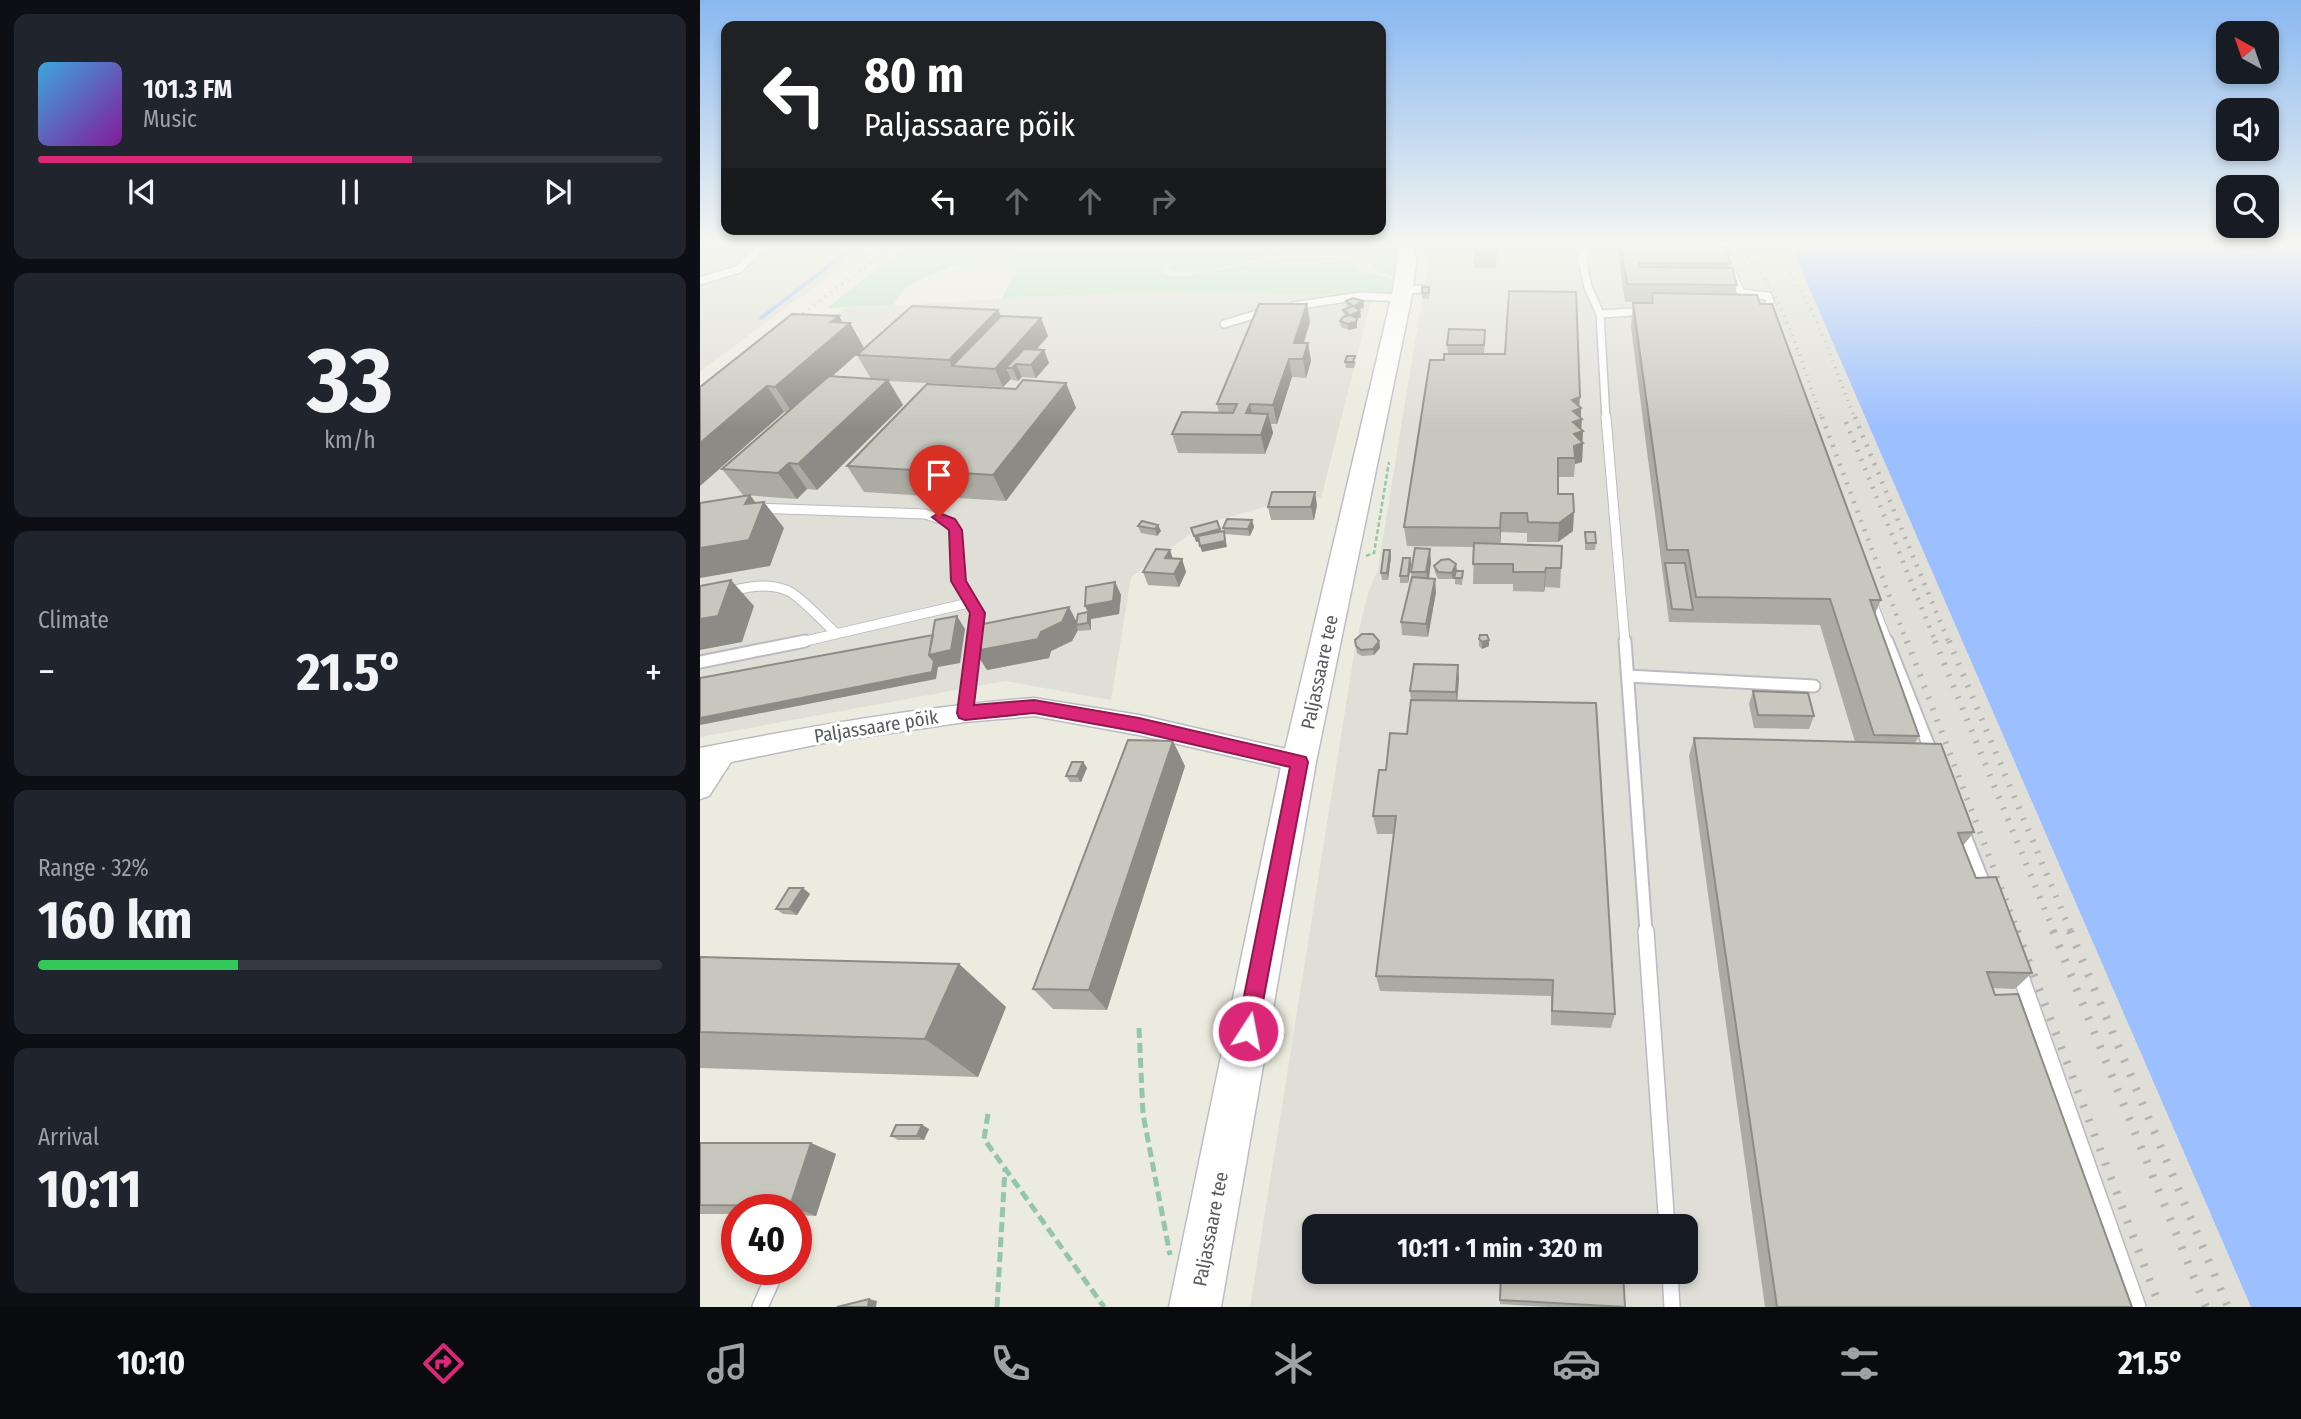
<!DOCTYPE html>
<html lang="en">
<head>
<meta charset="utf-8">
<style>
  :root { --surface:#171b24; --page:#20242c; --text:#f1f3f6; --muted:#9ea1a6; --line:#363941; --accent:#db2777 }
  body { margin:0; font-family:"Fira Sans Condensed",sans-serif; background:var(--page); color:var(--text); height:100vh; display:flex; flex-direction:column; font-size:26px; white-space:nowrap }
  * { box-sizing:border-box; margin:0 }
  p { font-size:23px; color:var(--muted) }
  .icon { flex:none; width:38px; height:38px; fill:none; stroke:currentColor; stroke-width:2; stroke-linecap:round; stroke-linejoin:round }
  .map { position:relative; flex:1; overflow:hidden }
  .details { display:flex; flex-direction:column; gap:14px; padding:14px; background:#0d0f14; width:700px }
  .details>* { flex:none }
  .guide { position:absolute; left:21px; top:21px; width:665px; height:214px; border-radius:14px; box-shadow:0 4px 10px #0003; background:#202124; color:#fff; overflow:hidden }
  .needle { width:46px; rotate:320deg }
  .tools { position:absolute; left:1516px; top:21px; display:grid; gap:14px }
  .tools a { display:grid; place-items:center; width:63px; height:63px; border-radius:14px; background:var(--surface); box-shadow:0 4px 10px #0003; font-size:35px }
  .speed { position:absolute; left:21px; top:1194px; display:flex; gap:14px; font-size:35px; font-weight:700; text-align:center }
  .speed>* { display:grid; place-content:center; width:91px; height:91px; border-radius:50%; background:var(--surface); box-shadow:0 4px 10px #0003; line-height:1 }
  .speed .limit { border:10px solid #d22; background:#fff; color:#111 }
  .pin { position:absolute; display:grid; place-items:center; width:60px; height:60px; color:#fff; margin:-72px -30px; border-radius:50% 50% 50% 0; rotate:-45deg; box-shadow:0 0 7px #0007 }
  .pin .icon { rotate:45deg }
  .me { position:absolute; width:77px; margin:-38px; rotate:11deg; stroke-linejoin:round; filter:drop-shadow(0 0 5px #0008) }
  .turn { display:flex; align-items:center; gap:24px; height:147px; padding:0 28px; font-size:32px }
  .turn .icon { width:91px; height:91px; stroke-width:2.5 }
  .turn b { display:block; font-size:49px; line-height:60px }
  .lanes { display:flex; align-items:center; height:66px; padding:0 28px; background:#0003; justify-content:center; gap:35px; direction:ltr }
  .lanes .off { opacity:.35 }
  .big { font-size:52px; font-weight:700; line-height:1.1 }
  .details .tile { flex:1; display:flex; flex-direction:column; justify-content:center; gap:10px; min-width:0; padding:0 24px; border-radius:14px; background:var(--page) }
  .details .dial { align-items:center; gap:0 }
  .dial b { font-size:91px; line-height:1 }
  .song { display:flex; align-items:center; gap:21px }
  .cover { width:84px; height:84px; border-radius:10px; background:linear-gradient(135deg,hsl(200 70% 55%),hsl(290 70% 35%)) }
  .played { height:7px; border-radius:4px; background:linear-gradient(90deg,var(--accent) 60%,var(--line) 60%) }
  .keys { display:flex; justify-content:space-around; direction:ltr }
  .heat { display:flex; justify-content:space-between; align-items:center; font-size:38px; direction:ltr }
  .charge { height:10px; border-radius:5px; background:linear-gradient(90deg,#34c759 32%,var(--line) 0) }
  .trip { position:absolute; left:602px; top:1214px; width:396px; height:70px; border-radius:14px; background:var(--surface); box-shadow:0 4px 10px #0003; font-weight:700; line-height:70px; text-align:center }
  .tabs { display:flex; height:112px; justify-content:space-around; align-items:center; background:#090b0e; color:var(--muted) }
  .tabs .icon { width:49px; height:49px }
  .tabs .on { color:var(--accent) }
  .tabs b { font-size:32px; color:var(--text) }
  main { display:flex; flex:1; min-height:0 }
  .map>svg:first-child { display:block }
</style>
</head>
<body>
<main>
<section class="details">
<div class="tile">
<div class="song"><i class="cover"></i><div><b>101.3 FM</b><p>Music</p></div></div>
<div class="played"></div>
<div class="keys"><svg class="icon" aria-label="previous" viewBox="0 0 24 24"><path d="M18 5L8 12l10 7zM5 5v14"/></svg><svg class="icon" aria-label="pause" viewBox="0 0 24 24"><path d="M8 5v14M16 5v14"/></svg><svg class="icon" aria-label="next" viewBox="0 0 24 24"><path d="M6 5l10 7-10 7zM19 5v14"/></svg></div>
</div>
<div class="tile dial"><b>33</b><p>km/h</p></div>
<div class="tile"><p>Climate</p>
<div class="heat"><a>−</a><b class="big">21.5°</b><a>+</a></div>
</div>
<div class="tile"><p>Range · 32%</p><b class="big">160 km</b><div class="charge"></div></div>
<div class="tile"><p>Arrival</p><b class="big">10:11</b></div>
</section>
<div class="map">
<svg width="1601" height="1307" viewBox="0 0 1601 1307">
  <rect width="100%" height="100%" fill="#ecebdf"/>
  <path fill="#dfded7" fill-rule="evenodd" d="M0 246H170L0 371Z
    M722 246H1091L1551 1307H550L655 648 667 596 678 569 728 263ZM614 1227H985V1272H614Z
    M425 292 673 293 621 498 588 500 502 525 431 577 411 700 305 681 0 737V417L144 308Z"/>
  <path fill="#bae5c2" d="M207 246H662L663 249 654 254 576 255 501 272 471 271 468 268 474 264 473 261 463 267 462 272 469 275 487 276 579 258 636 257 646 259 661 271 700 281 695 293 688 294 425 292 302 299 319 262 252 266 207 286 193 305 127 308Z
    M668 246H700V277C679 273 664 270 668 246Z"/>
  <path fill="#9bbfff" d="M1091 246H1601V1307H1551Z"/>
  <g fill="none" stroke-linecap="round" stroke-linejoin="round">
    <path stroke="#9bbfff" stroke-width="3.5" d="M61 318 155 246"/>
    <g stroke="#babbc1" stroke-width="10">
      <path id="lane-far3" d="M888 246 882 258 888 287 900 314 906 419
        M1033 275 1041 293 1068 296 1070 301 1063 315
        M0 281 39 269 62 246
        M703 290 723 289
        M593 306 661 296 702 298
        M900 314 946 311
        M524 324 567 311"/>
    </g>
    <g stroke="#babbc1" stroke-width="11">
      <path id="lane-far2" d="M906 417 925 643
        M55 508 225 514 250 522 256 530 258 581 277 613 273 643
        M0 598C28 593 65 577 92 593 108 604 122 621 137 634
        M1171 600 1188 643
        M97 643 273 602"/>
    </g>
    <g stroke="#babbc1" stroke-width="15">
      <path id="lane-far1" d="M925 641 946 932
        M1187 641 1232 754
        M0 662 105 641
        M928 676 1114 686
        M265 713 274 641
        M1262 828 1287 891"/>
    </g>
    <g stroke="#babbc1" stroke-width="18">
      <path id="lane" d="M946 931 967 1227
        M1319 971 1438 1307
        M970 1272 972 1307
        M60 1307 77 1269"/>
    </g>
    <g stroke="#babbc1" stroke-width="3">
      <path id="street" d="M334 698 439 715 599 752 608 755 612 762 608 769 599 772 439 735 334 716 265 722 129 742 31 762 9 796 0 799V748C111 726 221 707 334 698Z"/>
    </g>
    <g stroke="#bcbdc6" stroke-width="3">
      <path id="secondary" d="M695 246H713L716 258 713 290 616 762 521 1307H469L582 762 693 290 698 258Z"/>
    </g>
    <path stroke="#93c6ac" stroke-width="2.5" stroke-dasharray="4.5 2.5" stroke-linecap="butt" d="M666 556 674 553 689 462"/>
    <path stroke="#93c6ac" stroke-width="5" stroke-dasharray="10 5" stroke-linecap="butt" d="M439 1028 443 1114 470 1255
      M288 1114 284 1139 404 1307
      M297 1307 305 1169"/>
    <use href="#lane-far3" stroke="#fff" stroke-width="7"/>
    <use href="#lane-far2" stroke="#fff" stroke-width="9"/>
    <use href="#lane-far1" stroke="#fff" stroke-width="11"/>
    <use href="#lane" stroke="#fff" stroke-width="15"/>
    <use href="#street" fill="#fff" fill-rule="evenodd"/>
    <use href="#secondary" fill="#fff" fill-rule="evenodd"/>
    <path stroke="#b3b3b4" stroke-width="3.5" stroke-dasharray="1 6" stroke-linecap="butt" d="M1038 246C1084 292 1100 359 1122 419
      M1067 246C1113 292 1131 360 1155 419
      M86 326 193 246"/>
    <path stroke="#b3b3b4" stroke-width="4.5" stroke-dasharray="2 8" stroke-linecap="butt" d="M1122 417 1207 643
      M1155 417 1249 643
      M1146 422 1236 643"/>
    <path stroke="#b3b3b4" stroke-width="6" stroke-dasharray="2 10" stroke-linecap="butt" d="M1207 641 1318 932
      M1235 641 1354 932
      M1249 641 1371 932"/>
    <path stroke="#b3b3b4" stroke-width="8" stroke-dasharray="2.5 13" stroke-linecap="butt" d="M1317 931 1460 1307
      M1353 931 1506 1307
      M1370 931 1528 1307"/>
  </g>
  <path fill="#acaba3" d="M797 246 796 268H774V250Z
    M917 246H1023V247L1031 263 1030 268 1037 285 1035 295 1181 600 1175 614 1219 736 1215 743 1274 832 1263 846 1276 878 1332 973 1315 989 1292 988 1432 1307H1065L989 756 994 738 1155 742 1120 625 969 622 931 327 933 303 951 302H925Z
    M729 287V299L722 298V293Z
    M646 301H663L664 307 659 310 661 317 657 319V328L649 330 641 327 640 321 644 317 643 310 648 308 647 307Z
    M607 304 610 322 604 343H608L611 361 606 378 592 377 577 424H571L573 433 565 454 478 453 472 434 519 413 517 404Z
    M298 310 301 316 341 318 348 336 336 350H344L349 363 336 378 322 377 318 381 312 380 311 379 303 387 189 381 203 405 117 490 107 489 97 499 43 495 22 469 88 412H84L0 486 92 314 139 316 143 323H150L164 348 132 376 171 379 157 355Z
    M785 342 784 354 881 408V429L883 431 882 462 875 464 874 477H858V494L873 531 858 542H827V533L801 532 800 544 861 568 860 588 845 587 844 592 813 591V584H773L774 547 707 546 704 527 744 360 748 354 747 345Z
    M645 362H656L654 368H646Z
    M366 383 376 408 306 501 164 492 147 466 316 389Z
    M617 505 614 520H571L568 507Z
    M552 520 554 527 550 536 525 534 523 528Z
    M458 525 461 531 457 536 441 533 438 526Z
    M885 532 896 543 895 550H885Z
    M470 550 473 559H482L486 572 479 587 448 585 443 572Z
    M691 557 688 580H682L681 573Z
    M710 558 711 565 708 583H700V576Z
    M731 562 729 578 736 592 728 637 702 635 701 622 712 578 711 572Z
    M734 566 763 571 762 585 755 584V574L752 579H738L735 572Z
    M415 582 421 595 419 614 391 619V630L379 631 378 630 372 641 351 651 349 658 287 670 275 651 369 607 376 621 388 612 385 606Z
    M779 639 789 646 782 649 779 646Z
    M655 640 679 641 680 648 674 655 662 656 657 653Z
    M759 678 757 701 915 1014 911 1028 851 1025V996L680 991 676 976 694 834H677L673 816 686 770 707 734 711 700 710 691Z
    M1053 691 1114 716 1109 729 1054 728 1049 704Z
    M383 762 387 768 381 782H370L366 776Z
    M485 766 407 1010 353 1009 333 989Z
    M103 888 110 894 97 915 83 914 76 909Z
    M0 957 259 964 306 1007 278 1077 0 1068Z
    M222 1125 229 1129 224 1140H198L191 1136Z
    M0 1143H111L136 1154 116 1216 96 1215V1209H37V1214H0Z
    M801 1272 925 1307H848L800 1304Z"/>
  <path fill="#8c8b85" d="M663 301 664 307 654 312V306Z
    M607 304 610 322 598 359 594 343Z
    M298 310 309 334 252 366 249 360Z
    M660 311 661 317 657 319V328L649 330 648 324 651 315Z
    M139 316 145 327 150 323 164 348 92 412 75 387 131 322Z
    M341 318 348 336 323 365 316 364 322 377 318 381 312 368H306L311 379 303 387 295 369Z
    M608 343 611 361 606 378 603 359Z
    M344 350 349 363 336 378 331 365Z
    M589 359 592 377 577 424 573 405Z
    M188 380 203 405 117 490 98 464Z
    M366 383 376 408 306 501 293 475Z
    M67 386 84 412 0 486V443Z
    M880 397 879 409 881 408V419H882L881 431H883L882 443H883L882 462 875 464 872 400Z
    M550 404 554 423 546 413Z
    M568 414 573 433 565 454 561 435Z
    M89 463 107 489 97 499 78 473Z
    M615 492 617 505 614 520 611 507Z
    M50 495 61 510 64 502 84 528 70 566 0 578V548L45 504Z
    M874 512 873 531 858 542 859 523Z
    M801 513V532L800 548V528Z
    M552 520 554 527 550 536 548 529Z
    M458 525 461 531 457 536 455 529Z
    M520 529 522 536 496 542 494 536Z
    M524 531 527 547 502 552 500 546Z
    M730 549 731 562 728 585 726 572Z
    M470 550 474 563 465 558Z
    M690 550 691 557 688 580 687 573Z
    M710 558 711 565 708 583V576Z
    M482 559 486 572 479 587 474 574Z
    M756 564 757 570 752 579V573Z
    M846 568 845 587 844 592 845 572Z
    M735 579 736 592 728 637 726 624Z
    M31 580 54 606 42 642 0 650V619Z
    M415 582 421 595 419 614 391 619V630L388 623V612L385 606Z
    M369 607 378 625H376L378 630 372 641 351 651 349 658 287 670 275 651 341 632Z
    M257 616 265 629 260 663 238 667 236 679 0 725V718L229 655Z
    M789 640V646L782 649V642Z
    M679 641 680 648 674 655 673 649Z
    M758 665 759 678 757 705 756 692Z
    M473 741 485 766 407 1010 389 990Z
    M383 762 387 768 381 782 377 776Z
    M103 888 110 894 97 915 89 909Z
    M259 964 306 1007 278 1077 225 1039Z
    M222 1125 229 1129 224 1140 217 1136Z
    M111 1143 136 1154 116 1216 90 1206Z
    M169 1299 177 1301 176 1307H168Z"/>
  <path fill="#c8c7be" stroke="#8c8b85" stroke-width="2" d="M774 246H796V250H774Z
    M921 246 1025 247 1031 263H939L940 267 1032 268 1037 285 927 284Z
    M722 287H729V293H722Z
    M809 291 876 292 880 397 872 400 881 408 873 411 882 419 873 422 883 431 874 434 883 443 874 446 875 458H858V494H873L874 512 859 523 828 522 827 513H801L800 528 704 527 730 360H744V354H805Z
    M952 293 1057 295 1060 304H1072L1181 600H1170L1219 736 1174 735 1130 599 996 597 988 550H967L933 303H953Z
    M653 298 663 301 654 306 660 311 651 315 657 318 656 322 648 324 640 321 643 317 650 315 643 310 653 306 646 301Z
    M559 304H607L594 343H608L603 359H589L573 405 550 404 546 413 568 414 561 435 472 434 482 412 533 413 537 404H517Z
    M212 306 298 310 249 360 157 355Z
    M92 314 139 316 131 322 150 323 75 387 67 386 0 443V387Z
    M301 316 341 318 295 369 252 366Z
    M749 329 785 330 784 345H747Z
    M324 349 344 350 331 365 316 364 312 368H306Z
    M647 356H655L653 362H645Z
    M129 376 188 380 98 464 89 463 78 473 22 469Z
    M323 380 366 383 293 475 147 466 227 384 316 389Z
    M572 492H615L611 507H568Z
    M50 495 45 504 64 502 49 540 0 548V503Z
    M527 519 552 520 548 529 523 528Z
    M442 521 458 525 455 529 438 526Z
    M517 521 520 529 494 536 491 528Z
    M524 531 525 541 500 546 498 536Z
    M885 532H895L896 543H886Z
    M774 543 862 546 861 568H846L845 572H813V564H773Z
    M715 548 730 549 726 572H711Z
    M456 549 470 550 465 558 482 559 474 574 443 572Z
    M684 550H690L687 573H681Z
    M703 558H710L708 576H700Z
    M749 559 756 564 752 573 738 572 734 566 741 560Z
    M965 563H985L993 610 972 609Z
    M756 571H763L762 578H754Z
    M712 577 735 579 726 624 701 622Z
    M31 580 18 616 0 619V586Z
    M415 582 413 601 385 606 386 587Z
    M369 607 362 622 341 632 338 639 275 651 278 625Z
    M388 612V623L376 625 378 614Z
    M257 616 251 650 229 655 235 620Z
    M662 634H673L679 641 673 649 661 650 656 646 655 640Z
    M233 635 229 655 234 661 232 672 0 718V678Z
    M780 635H787L789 640 782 642 779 639Z
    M714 664 758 665 756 692 710 691Z
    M1053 691 1108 693 1114 716 1058 715Z
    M711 700 896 703 915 1014 852 1011 853 980 676 976 696 816H673L679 770H686L690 733 707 734Z
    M994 738 1241 744 1274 832 1258 833 1276 878 1296 877 1332 973 1287 972 1295 995 1318 994 1432 1307H1077Z
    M428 740 473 741 389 990 333 989Z
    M372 762H383L377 776H366Z
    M89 888H103L89 909H76Z
    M0 957 259 964 225 1039 0 1032Z
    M196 1125H222L217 1136H191Z
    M0 1143H111L90 1206 0 1205Z
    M801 1272H923L925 1307 800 1300Z
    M169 1299 168 1307H137Z"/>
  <linearGradient id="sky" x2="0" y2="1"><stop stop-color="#89b8f1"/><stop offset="0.57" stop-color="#f6f6f1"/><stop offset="1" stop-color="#f6f6f1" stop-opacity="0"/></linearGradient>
  <rect width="1601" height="429" fill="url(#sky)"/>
  <path fill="#db2777" stroke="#8e194d" stroke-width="2" d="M239 513 255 519 262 530 266 581 285 613 274 705 334 700 439 718 606 757 608 762 556 1039 548 1042 540 1039 537 1031 590 767 439 732 334 713 265 720 259 718 257 713 270 613 251 581 249 530 232 517Z"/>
  <g text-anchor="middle" stroke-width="6" stroke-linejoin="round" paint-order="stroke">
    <g font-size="19" fill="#585a60" stroke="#fff">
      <text transform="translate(619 672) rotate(-78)" y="7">Paljassaare tee</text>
      <text transform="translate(176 726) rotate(-9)" y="7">Paljassaare põik</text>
      <text transform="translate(510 1229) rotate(-79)" y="7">Paljassaare tee</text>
    </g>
  </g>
</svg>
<div class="tools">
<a><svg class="needle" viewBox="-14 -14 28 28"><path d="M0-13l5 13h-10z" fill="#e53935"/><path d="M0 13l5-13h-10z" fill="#9ea1a6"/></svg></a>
<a><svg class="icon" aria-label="sound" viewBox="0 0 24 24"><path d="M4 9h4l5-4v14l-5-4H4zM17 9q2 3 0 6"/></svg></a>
<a><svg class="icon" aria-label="search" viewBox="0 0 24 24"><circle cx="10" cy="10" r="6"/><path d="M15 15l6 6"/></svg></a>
</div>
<div class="speed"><div class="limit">40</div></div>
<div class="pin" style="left:239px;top:517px;background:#d93025"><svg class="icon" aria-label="arrive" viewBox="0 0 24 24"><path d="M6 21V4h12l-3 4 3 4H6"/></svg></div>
<svg class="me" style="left:548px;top:1031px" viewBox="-20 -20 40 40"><circle r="17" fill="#db2777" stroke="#fff" stroke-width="3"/><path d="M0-11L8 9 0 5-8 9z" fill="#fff"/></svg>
<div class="trip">10:11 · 1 min · 320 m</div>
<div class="guide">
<div class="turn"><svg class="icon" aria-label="left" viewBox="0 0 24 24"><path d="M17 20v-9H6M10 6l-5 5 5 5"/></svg><div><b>80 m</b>Paljassaare põik</div></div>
<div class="lanes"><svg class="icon" aria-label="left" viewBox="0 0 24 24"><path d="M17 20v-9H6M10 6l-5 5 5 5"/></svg><svg class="icon off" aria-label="ahead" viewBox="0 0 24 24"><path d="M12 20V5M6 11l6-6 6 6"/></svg><svg class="icon off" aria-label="ahead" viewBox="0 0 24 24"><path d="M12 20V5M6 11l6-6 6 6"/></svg><svg class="icon off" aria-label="right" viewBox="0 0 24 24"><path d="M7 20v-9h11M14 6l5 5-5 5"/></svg></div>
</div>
</div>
</main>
<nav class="tabs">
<b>10:10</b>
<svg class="icon on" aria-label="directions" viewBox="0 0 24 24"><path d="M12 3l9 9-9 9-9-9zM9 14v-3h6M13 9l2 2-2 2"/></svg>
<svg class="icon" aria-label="music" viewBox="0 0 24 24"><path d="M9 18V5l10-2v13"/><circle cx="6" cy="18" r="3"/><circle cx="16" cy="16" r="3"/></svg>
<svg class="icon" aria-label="phone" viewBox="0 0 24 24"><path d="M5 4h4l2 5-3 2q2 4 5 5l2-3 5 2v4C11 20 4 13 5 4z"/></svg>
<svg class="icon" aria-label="climate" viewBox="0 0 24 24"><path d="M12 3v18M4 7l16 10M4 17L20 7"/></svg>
<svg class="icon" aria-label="car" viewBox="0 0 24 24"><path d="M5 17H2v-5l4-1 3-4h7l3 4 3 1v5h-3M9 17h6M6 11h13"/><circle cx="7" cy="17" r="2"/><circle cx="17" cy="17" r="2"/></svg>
<svg class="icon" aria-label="filters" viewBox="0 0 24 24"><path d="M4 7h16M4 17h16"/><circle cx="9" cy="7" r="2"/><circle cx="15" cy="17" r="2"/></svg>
<b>21.5°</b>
</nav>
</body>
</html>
